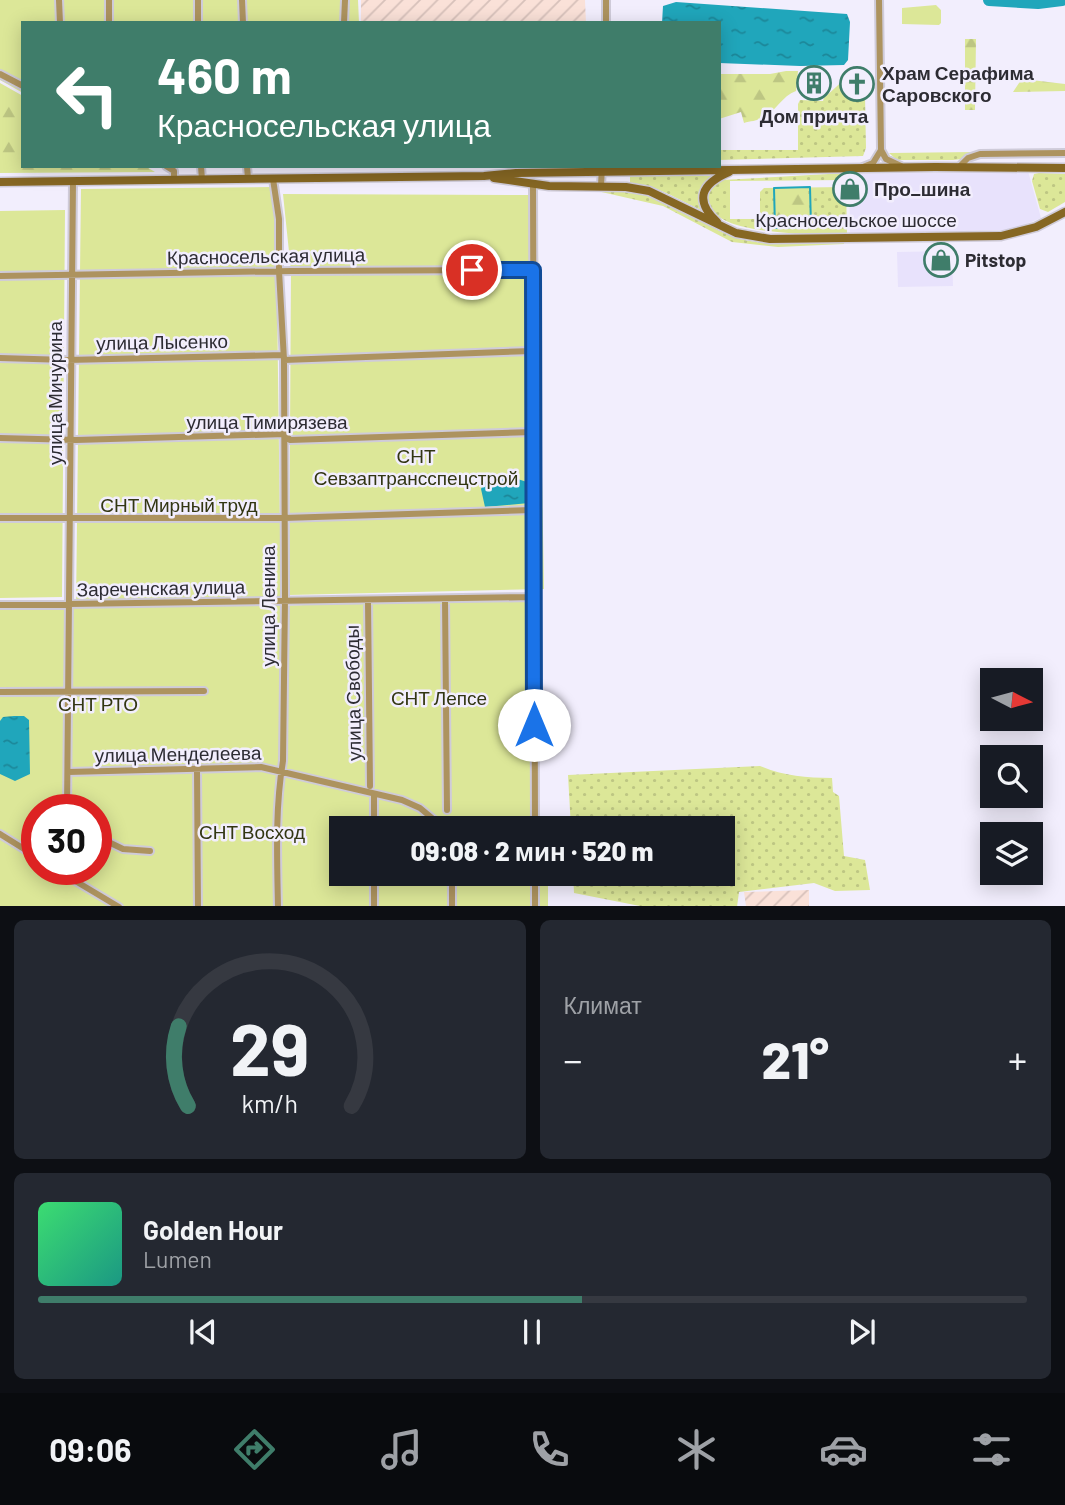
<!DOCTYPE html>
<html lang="ru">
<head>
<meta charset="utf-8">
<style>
  :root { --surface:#171b24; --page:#242831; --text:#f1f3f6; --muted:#9ea1a6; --line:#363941; --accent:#3f7d6a }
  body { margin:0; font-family:Barlow,sans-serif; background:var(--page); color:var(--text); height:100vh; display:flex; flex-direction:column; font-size:26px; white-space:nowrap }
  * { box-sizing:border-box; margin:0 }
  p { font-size:23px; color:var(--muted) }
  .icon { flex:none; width:38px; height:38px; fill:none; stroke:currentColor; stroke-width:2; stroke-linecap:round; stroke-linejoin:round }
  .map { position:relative; height:906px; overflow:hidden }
  .drawer { display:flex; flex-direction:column; gap:14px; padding:14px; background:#0d0f14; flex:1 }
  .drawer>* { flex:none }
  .top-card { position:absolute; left:21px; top:21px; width:700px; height:147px; border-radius:0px; box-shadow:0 4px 18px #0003; background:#3f7d6a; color:#fff; overflow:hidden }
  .needle { width:46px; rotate:96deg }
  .fabs { position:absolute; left:980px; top:668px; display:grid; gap:14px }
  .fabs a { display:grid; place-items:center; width:63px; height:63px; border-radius:0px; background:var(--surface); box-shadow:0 4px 18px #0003; font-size:35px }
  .speed { position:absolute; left:21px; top:794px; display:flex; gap:14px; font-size:35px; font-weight:700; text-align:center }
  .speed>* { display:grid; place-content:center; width:91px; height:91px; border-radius:50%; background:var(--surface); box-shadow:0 4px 18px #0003; line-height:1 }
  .speed .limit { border:10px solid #d22; background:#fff; color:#111 }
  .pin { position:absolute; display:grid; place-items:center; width:60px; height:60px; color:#fff; margin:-30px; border:4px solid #fff; border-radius:50%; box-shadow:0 2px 7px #0007 }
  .me { position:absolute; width:77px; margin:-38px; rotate:0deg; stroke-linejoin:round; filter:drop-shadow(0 0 5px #0008) }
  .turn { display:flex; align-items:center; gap:24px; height:147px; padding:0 21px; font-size:32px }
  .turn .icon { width:91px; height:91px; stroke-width:2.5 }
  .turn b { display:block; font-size:49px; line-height:60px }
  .big { font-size:52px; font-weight:800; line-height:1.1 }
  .drawer .tile { flex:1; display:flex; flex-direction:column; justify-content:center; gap:10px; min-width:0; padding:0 24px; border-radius:10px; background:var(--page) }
  .drawer .dial { align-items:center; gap:0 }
  .dial svg { height:182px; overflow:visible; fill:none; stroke:var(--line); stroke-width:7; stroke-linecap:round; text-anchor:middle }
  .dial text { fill:var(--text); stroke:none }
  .song { display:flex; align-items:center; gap:21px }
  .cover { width:84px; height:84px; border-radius:10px; background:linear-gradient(135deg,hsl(140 70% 55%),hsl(170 70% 35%)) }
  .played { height:7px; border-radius:4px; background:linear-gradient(90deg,var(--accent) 55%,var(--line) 55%) }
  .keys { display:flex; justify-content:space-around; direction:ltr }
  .heat { display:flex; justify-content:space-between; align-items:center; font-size:38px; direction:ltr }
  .drawer .tiles { flex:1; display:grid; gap:14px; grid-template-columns:1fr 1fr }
  .tile:last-child { grid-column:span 2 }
  .trip { position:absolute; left:329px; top:816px; width:406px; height:70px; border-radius:0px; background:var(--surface); box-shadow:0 4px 18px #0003; font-weight:800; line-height:70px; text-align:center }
  .tabs { display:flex; height:112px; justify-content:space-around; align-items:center; background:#090b0e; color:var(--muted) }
  .tabs .icon { width:49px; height:49px }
  .tabs .current { color:var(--accent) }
  .tabs b { font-size:32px; color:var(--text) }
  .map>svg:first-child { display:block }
</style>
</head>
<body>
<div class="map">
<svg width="1065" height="907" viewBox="0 0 1065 907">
  <defs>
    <pattern id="industrial-furrows" width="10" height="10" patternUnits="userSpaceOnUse" patternTransform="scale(1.75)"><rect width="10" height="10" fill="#fae1d8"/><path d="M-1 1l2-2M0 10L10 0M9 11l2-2" fill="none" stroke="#d7c1ba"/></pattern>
    <pattern id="grass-dots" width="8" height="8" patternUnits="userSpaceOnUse" patternTransform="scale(1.75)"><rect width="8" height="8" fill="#dce798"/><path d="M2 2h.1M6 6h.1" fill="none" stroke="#bdc683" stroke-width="1.8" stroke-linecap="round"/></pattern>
    <pattern id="forest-firs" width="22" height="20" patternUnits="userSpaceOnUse" patternTransform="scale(1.75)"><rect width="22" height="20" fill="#dce798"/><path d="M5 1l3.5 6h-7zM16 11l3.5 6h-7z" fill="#bdc683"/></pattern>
    <pattern id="water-ripples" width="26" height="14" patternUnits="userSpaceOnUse" patternTransform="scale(1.75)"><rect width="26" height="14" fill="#20a6bb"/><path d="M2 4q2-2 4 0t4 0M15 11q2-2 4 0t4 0" fill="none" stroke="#1c8799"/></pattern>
  </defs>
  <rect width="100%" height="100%" fill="#f2eefd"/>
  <path fill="#e8e2fc" d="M1028 171 1041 218 1012 230 850 233 849 174Z
    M952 251 953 286 898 287 897 252Z"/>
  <path fill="url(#industrial-furrows)" d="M361 0H585L586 23H361Z
    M809 890V906H746L744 892Z"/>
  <path fill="url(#grass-dots)" d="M848 76 847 93 849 97 858 100 865 95 866 148 863 156 719 160V150H798V104L800 100 823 101 824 98Z
    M974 152 962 159 953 160H897L889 153Z
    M846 173V180L730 181V219H760V192L764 188 846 187 847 234C819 234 720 237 709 205 705 192 712 186 722 180Z
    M1039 173 1065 174V202L1048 212 1040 209 1032 181 1034 174Z
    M630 176H711L700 192 701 210C677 199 657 185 630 183Z
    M597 191C624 191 648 193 672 205 695 216 716 232 740 239 773 247 810 243 844 243V244L778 247 732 242 663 206Z
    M760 766C784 776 805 778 832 778L833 792 839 796 844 856 865 860 870 890 835 891 814 883 739 892 737 907 640 906 574 893 573 873H723V828H571L568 775Z"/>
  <path fill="url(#forest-firs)" d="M965 39H976L975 110H965Z
    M786 71H798L796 91C782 96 776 111 763 118 757 121 750 121 744 123L741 112 719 119V74H770Z
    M1025 74 1031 80 1065 84V91L1013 92Z
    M0 83 23 96V166H145L155 172 0 173Z
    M808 189 810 225 777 226 776 190Z"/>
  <path fill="#dce798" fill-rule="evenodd" d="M0 0H358L359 23H23V93L0 80Z
    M936 5 941 10V23L939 25 902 24V8Z
    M272 187 276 220 281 606 445 599H537L539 828H341V873H548V906H0V608H76L81 189ZM37 810H96V870H37Z
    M283 194 537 195 544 589 289 595 291 271Z
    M65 210 62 597 0 598V211Z"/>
  <path fill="url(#water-ripples)" d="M676 2 847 14 850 22 848 60 844 65 800 66 719 63V23H662L663 6Z
    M508 476 527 482 529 503 485 507 481 489 484 482Z
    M14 716H24L29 720 30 774 15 781 0 774V721L3 717Z"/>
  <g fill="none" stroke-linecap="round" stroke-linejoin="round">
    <path stroke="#20a6bb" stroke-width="2" d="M810 187 811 227 775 228 774 188Z"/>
    <path stroke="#20a6bb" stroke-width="12" d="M989 0 1038 3 1062 0"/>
    <g stroke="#cfcbd9" stroke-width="10">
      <path id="minor" d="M59 0 60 23
        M198 0V23
        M242 0 243 23
        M606 0V23
        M879 0 881 150 886 159 901 166
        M109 23V0
        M344 23 345 0
        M0 74 23 86
        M166 166 174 171V180
        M201 166 202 180
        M247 166 248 179
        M863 167 873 163 881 150
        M959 167 968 158 980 154 1065 153
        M273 179 279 219V271L284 360 285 597 283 761C275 808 277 858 278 907
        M533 184 535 828
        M601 186 602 166
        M0 276 291 271 533 270
        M0 358 67 360 283 355
        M284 360 532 351
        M0 438 76 440 285 434 290 440 533 432
        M0 518H284L532 510
        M445 599 447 810
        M368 601 370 786
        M0 605 533 597
        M0 692 204 691
        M197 770 198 907
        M68 772 261 767 402 800 420 808 444 828
        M67 810 73 181
        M374 828V795
        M0 834 37 857
        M96 836 123 849 150 851
        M57 870 119 907
        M374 873V907
        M452 907V873
        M535 907V873"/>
    </g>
    <g stroke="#cfcbd9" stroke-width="11">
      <path id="secondary" d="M494 178 549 186 626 187 649 191 736 233 770 239 1001 236 1036 227 1065 212
        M0 182 484 176 516 173 935 167 1065 168
        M717 222C694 200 701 184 729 172"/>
    </g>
    <use href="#minor" stroke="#ad935f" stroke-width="6"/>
    <use href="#secondary" stroke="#866723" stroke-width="8"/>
  </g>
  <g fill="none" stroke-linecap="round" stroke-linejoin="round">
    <g stroke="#114b97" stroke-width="18">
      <path id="route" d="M472 270H533L534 725"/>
    </g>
    <use href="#route" stroke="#1a73e8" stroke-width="12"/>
  </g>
  <defs>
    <g id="building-ring" transform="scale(1.75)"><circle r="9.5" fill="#f2eefd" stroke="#3f7d6a" stroke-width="1.5"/><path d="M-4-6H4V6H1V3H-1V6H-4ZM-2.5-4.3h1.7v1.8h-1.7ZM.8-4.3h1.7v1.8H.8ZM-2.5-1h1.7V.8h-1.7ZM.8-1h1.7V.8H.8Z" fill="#3f7d6a"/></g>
    <g id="church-ring" transform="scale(1.75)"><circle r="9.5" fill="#f2eefd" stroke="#3f7d6a" stroke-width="1.5"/><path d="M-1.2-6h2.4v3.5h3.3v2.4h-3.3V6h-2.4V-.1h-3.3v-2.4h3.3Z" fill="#3f7d6a"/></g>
    <g id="shop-ring" transform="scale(1.75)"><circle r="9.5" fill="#f2eefd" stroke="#3f7d6a" stroke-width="1.5"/><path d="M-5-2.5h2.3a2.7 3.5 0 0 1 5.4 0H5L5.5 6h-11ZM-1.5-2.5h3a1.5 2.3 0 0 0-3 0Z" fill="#3f7d6a"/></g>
  </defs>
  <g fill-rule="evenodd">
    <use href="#building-ring" x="814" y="83"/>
    <use href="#church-ring" x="857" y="84"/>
    <use href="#shop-ring" x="850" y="189"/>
    <use href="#shop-ring" x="941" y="260"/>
  </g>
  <g text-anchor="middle" stroke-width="5" stroke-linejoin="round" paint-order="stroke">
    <g font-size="19" font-weight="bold" fill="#2d2c33" stroke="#f2eefd" text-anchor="start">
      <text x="882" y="80">Храм Серафима<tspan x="882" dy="22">Саровского</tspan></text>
      <text x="814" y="123" text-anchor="middle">Дом причта</text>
      <text x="874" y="196">Про_шина</text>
      <text x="965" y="267">Pitstop</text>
    </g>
    <g font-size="19" fill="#2d2c33" stroke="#f2eefd">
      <text x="856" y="227">Красносельское шоссе</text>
      <text transform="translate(266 256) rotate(-1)" y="7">Красносельская улица</text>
      <text transform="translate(162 342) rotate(-1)" y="7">улица Лысенко</text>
      <text transform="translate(55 393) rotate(-90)" y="7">улица Мичурина</text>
      <text x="267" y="429">улица Тимирязева</text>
      <text transform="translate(161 588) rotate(-1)" y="7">Зареченская улица</text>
      <text transform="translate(268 606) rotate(-90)" y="7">улица Ленина</text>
      <text transform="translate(353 693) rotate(-91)" y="7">улица Свободы</text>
      <text transform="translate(178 754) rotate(-1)" y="7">улица Менделеева</text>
    </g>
    <g font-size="19" fill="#323612" stroke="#f2eefd">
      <text x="416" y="463">СНТ<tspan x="416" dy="22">Севзаптрансспецстрой</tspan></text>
      <text x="179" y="512">СНТ Мирный труд</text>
      <text x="439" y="705">СНТ Лепсе</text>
      <text x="98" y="711">СНТ РТО</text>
      <text x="252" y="839">СНТ Восход</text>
    </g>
  </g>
</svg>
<div class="fabs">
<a><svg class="needle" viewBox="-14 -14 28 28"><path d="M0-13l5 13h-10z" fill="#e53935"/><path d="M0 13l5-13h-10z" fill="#9ea1a6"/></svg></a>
<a><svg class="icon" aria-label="search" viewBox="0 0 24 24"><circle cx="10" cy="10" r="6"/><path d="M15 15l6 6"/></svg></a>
<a><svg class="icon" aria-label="layers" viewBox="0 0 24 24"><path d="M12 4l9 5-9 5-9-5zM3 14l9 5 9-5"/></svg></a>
</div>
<div class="speed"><div class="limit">30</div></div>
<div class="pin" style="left:472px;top:270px;background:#d93025"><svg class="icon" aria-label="arrive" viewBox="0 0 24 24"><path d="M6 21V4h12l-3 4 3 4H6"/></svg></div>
<svg class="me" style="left:534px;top:725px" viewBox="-20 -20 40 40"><circle r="19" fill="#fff"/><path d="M0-13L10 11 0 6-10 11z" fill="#1a73e8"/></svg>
<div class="trip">09:08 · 2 мин · 520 m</div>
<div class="top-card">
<div class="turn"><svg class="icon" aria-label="left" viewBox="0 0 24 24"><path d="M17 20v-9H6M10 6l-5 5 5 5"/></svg><div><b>460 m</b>Красносельская улица</div></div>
</div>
</div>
<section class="drawer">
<div class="tiles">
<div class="tile dial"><svg viewBox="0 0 100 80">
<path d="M14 69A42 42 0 1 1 86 69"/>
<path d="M14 69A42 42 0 0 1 10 34" stroke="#3f7d6a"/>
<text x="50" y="56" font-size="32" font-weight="700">29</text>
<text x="50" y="72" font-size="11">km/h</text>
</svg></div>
<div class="tile"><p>Климат</p>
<div class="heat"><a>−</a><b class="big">21°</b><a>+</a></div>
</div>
<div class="tile">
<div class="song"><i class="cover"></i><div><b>Golden Hour</b><p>Lumen</p></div></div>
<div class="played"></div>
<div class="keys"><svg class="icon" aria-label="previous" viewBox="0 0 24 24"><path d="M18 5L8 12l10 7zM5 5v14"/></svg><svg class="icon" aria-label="pause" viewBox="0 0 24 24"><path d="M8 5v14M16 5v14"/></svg><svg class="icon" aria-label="next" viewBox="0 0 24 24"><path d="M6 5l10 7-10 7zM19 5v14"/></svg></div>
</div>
</div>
</section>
<nav class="tabs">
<b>09:06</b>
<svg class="icon current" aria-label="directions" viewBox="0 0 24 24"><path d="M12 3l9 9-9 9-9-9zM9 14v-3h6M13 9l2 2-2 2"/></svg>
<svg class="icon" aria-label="music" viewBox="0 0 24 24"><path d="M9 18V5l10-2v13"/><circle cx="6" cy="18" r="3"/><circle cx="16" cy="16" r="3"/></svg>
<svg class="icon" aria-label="phone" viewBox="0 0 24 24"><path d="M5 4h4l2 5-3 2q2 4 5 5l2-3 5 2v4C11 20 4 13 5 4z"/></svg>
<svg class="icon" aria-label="climate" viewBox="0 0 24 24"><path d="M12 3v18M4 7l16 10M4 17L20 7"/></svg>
<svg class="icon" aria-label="car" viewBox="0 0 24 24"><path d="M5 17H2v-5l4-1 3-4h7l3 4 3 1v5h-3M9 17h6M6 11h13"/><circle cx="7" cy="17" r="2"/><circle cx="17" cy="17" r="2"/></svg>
<svg class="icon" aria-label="filters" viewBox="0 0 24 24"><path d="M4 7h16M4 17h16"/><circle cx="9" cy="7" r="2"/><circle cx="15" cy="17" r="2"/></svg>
</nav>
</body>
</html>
